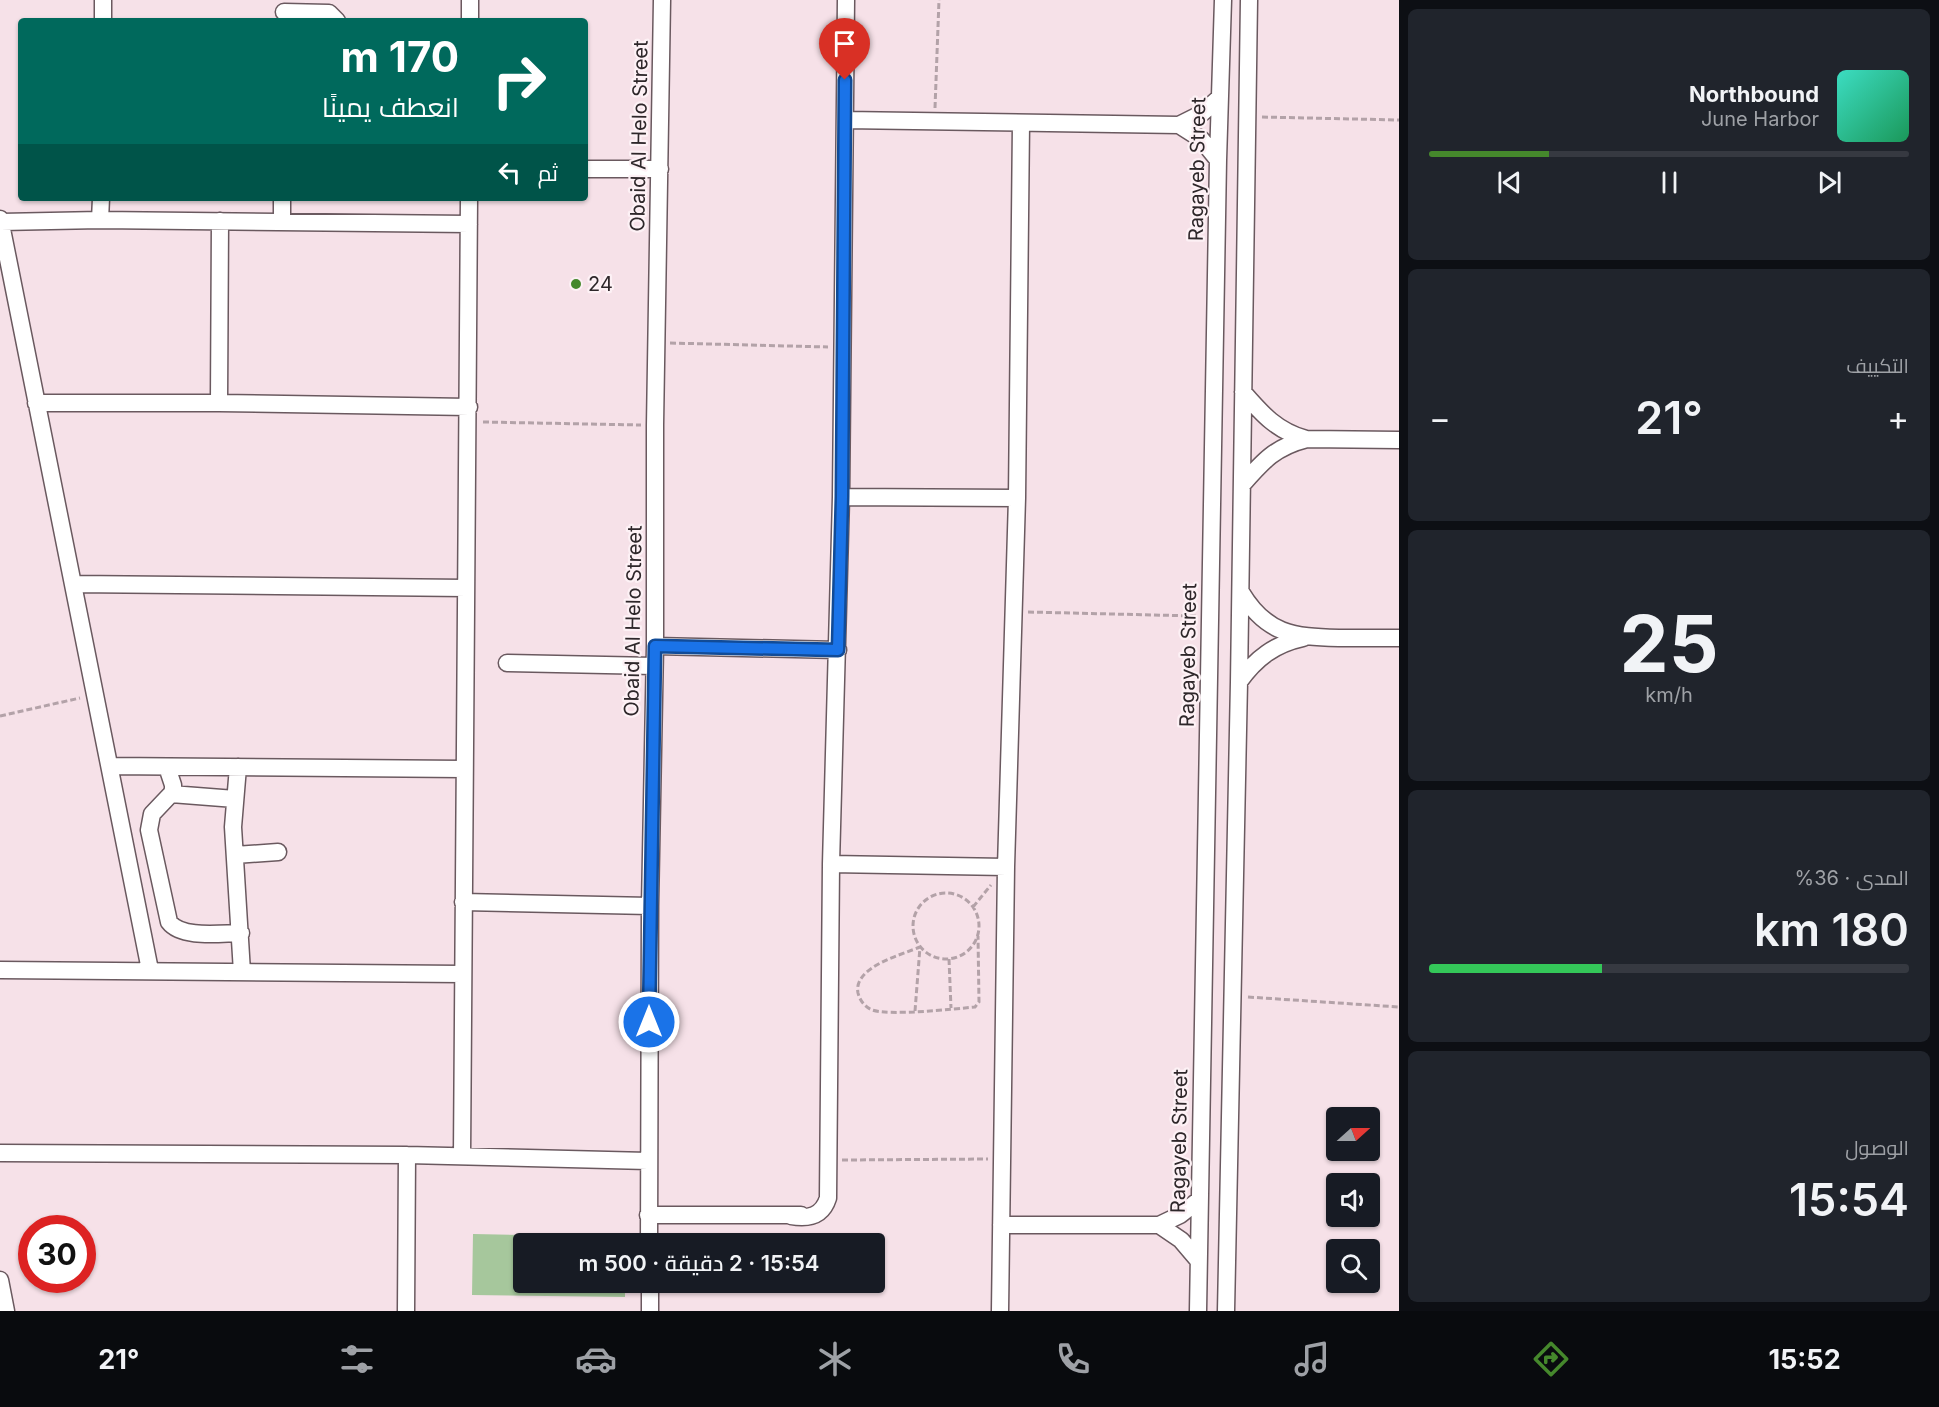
<!DOCTYPE html>
<html lang="ar">
<head>
<meta charset="utf-8">
<style>
  :root { --surface:#171b24; --page:#20242c; --text:#f1f3f6; --muted:#9ea1a6; --line:#363941; --accent:#45882c }
  body { margin:0; font-family:Inter,Cairo,sans-serif; background:var(--page); color:var(--text); direction:rtl; height:100vh; display:flex; flex-direction:column; font-size:22px; white-space:nowrap }
  * { box-sizing:border-box; margin:0 }
  p { font-size:20px; color:var(--muted) }
  .icon { flex:none; width:33px; height:33px; fill:none; stroke:currentColor; stroke-width:2; stroke-linecap:round; stroke-linejoin:round }
  .map { position:relative; flex:1; overflow:hidden; direction:ltr }
  .side { display:flex; flex-direction:column; gap:9px; padding:9px; background:#0d0f14; width:540px }
  .side>* { flex:none }
  .banner { position:absolute; left:18px; top:18px; width:570px; height:183px; border-radius:6px; box-shadow:0 2px 4px #0004; direction:rtl; background:#00695c; color:#fff; overflow:hidden }
  .needle { width:39px; rotate:69deg }
  .controls { position:absolute; left:1326px; top:1107px; display:grid; gap:12px }
  .controls a { display:grid; place-items:center; width:54px; height:54px; border-radius:6px; background:var(--surface); box-shadow:0 2px 4px #0004; font-size:30px }
  .speed { position:absolute; left:18px; top:1215px; display:flex; gap:12px; font-size:30px; font-weight:700; text-align:center }
  .speed>* { display:grid; place-content:center; width:78px; height:78px; border-radius:50%; background:var(--surface); box-shadow:0 2px 4px #0004; line-height:1 }
  .speed .limit { border:9px solid #d22; background:#fff; color:#111 }
  .pin { position:absolute; display:grid; place-items:center; width:51px; height:51px; color:#fff; margin:-62px -26px; border-radius:50% 50% 50% 0; rotate:-45deg; box-shadow:0 0 6px #0007 }
  .pin .icon { rotate:45deg }
  .me { position:absolute; width:66px; margin:-33px; rotate:0deg; stroke-linejoin:round; filter:drop-shadow(0 0 4px #0008) }
  .turn { display:flex; align-items:center; gap:21px; height:126px; padding:0 30px; font-size:27px }
  .turn .icon { width:78px; height:78px; stroke-width:2.5 }
  .turn b { display:block; font-size:42px; line-height:51px }
  .then { display:flex; align-items:center; height:57px; padding:0 30px; background:#0003; gap:12px; font-size:22px }
  .big { font-size:45px; font-weight:600; line-height:1.1 }
  .side .tile { flex:1; display:flex; flex-direction:column; justify-content:center; gap:9px; min-width:0; padding:0 21px; border-radius:9px; background:var(--page) }
  .side .dial { align-items:center; gap:0 }
  .dial b { font-size:78px; line-height:1 }
  .song { display:flex; align-items:center; gap:18px }
  .cover { width:72px; height:72px; border-radius:9px; background:linear-gradient(135deg,hsl(170 70% 55%),hsl(150 70% 35%)) }
  .played { height:6px; border-radius:3px; background:linear-gradient(90deg,var(--accent) 25%,var(--line) 25%) }
  .keys { display:flex; justify-content:space-around; direction:ltr }
  .heat { display:flex; justify-content:space-between; align-items:center; font-size:33px; direction:ltr }
  .charge { height:9px; border-radius:4px; background:linear-gradient(90deg,#34c759 36%,var(--line) 0) }
  .trip { position:absolute; left:513px; top:1233px; width:372px; height:60px; border-radius:6px; background:var(--surface); box-shadow:0 2px 4px #0004; font-weight:600; line-height:60px; text-align:center; direction:rtl }
  .tabs { display:flex; height:96px; justify-content:space-around; align-items:center; background:#090b0e; color:var(--muted) }
  .tabs .icon { width:42px; height:42px }
  .tabs .active { color:var(--accent) }
  .tabs b { font-size:27px; color:var(--text) }
  main { display:flex; flex:1; min-height:0 }
  .map>svg:first-child { display:block }
</style>
</head>
<body>
<main>
<section class="side">
<div class="tile">
<div class="song"><i class="cover"></i><div><b>Northbound</b><p>June Harbor</p></div></div>
<div class="played"></div>
<div class="keys"><svg class="icon" aria-label="previous" viewBox="0 0 24 24"><path d="M18 5L8 12l10 7zM5 5v14"/></svg><svg class="icon" aria-label="pause" viewBox="0 0 24 24"><path d="M8 5v14M16 5v14"/></svg><svg class="icon" aria-label="next" viewBox="0 0 24 24"><path d="M6 5l10 7-10 7zM19 5v14"/></svg></div>
</div>
<div class="tile"><p>التكييف</p>
<div class="heat"><a>−</a><b class="big">21°</b><a>+</a></div>
</div>
<div class="tile dial"><b>25</b><p>km/h</p></div>
<div class="tile"><p>المدى · 36%</p><b class="big">180 km</b><div class="charge"></div></div>
<div class="tile"><p>الوصول</p><b class="big">15:54</b></div>
</section>
<div class="map">
<svg width="1399" height="1311" viewBox="0 0 1399 1311">
  <rect width="100%" height="100%" fill="#f6e1e8"/>
  <path fill="#a6c79c" d="M473 1234 524 1235V1282H625V1297L472 1295Z"/>
  <g fill="none" stroke-linecap="round" stroke-linejoin="round">
    <g stroke="#6a595f" stroke-width="19">
      <path id="minor" d="M284 12 329 13 337 21
        M103 21V0
        M470 21V0
        M845 120 1179 125 1201 114 1219 98
        M1179 125 1201 139 1218 160
        M585 169H660
        M0 219 150 970
        M100 220 101 198
        M1 222 100 220 469 224
        M282 222V198
        M1243 392C1262 414 1277 431 1306 439
        M36 403H219L469 407
        M219 403 220 221
        M1242 485C1263 461 1275 447 1307 439L1399 440
        M841 497 1017 498
        M74 584 466 588
        M1241 592C1266 634 1293 637 1339 638 1359 638 1379 638 1399 638
        M655 646 838 650
        M507 663 654 666
        M1239 682C1256 658 1275 644 1303 638
        M110 766 464 769
        M167 767 173 785V790L171 794 152 814 149 830 169 922C182 939 221 933 241 933
        M238 767 233 827 242 972
        M171 794 235 799
        M235 855 278 852
        M831 864 1006 867
        M463 902 650 906
        M0 970 462 974
        M0 1153 407 1155 648 1161
        M462 1156 469 198
        M648 1215H801
        M791 1216C808 1219 822 1217 828 1198L831 864 841 497 846 0
        M1001 1225H1159L1180 1215 1199 1200
        M1159 1225 1181 1240 1198 1260
        M649 1244 650 906 655 646V425L662 0
        M0 1280 6 1311
        M650 1282V1311
        M406 1311 407 1155
        M1000 1311 1006 867 1017 498 1021 123
        M1198 1311 1218 160 1223 0
        M1226 1311 1239 682 1249 0"/>
    </g>
    <path stroke="#b3a2a8" stroke-width="3" stroke-dasharray="6 3" stroke-linecap="butt" d="M935 108 939 0
      M1262 117 1399 120
      M670 343 828 347
      M483 422 641 425
      M1028 612 1196 616
      M0 716 80 698
      M913 926a33 33 0 1 1 66 0a33 33 0 1 1-66 0Z
      M973 907 991 885
      M949 959 951 1008
      M1248 997 1399 1007
      M915 1011 920 947C901 955 853 967 858 993 860 1001 865 1007 872 1010 890 1016 954 1009 975 1007L979 1002 978 936
      M842 1160 988 1159"/>
    <use href="#minor" stroke="#fff" stroke-width="16"/>
  </g>
  <g fill="none" stroke-linecap="round" stroke-linejoin="round">
    <g stroke="#114b97" stroke-width="15">
      <path id="route" d="M649 1022 655 646 838 650 842 497 845 80"/>
    </g>
    <use href="#route" stroke="#1a73e8" stroke-width="10"/>
  </g>
  <circle fill="#45882c" stroke="#fdf1f5" stroke-width="2" cx="576" cy="284" r="6"/>
  <g text-anchor="middle" stroke-width="4.5" stroke-linejoin="round" paint-order="stroke">
    <g font-size="20" fill="#2e272a" stroke="#fdf1f5">
      <text transform="translate(639 136) rotate(-89)" y="7">Obaid Al Helo Street</text>
      <text transform="translate(1197 169) rotate(-89)" y="7">Ragayeb Street</text>
      <text transform="translate(633 621) rotate(-89)" y="7">Obaid Al Helo Street</text>
      <text transform="translate(1188 655) rotate(-89)" y="7">Ragayeb Street</text>
      <text transform="translate(1179 1141) rotate(-89)" y="7">Ragayeb Street</text>
    </g>
    <g font-size="20" fill="#2e272a" stroke="#fdf1f5" text-anchor="start">
      <text x="588" y="291">24</text>
    </g>
  </g>
</svg>
<div class="controls">
<a><svg class="needle" viewBox="-14 -14 28 28"><path d="M0-13l5 13h-10z" fill="#e53935"/><path d="M0 13l5-13h-10z" fill="#9ea1a6"/></svg></a>
<a><svg class="icon" aria-label="sound" viewBox="0 0 24 24"><path d="M4 9h4l5-4v14l-5-4H4zM17 9q2 3 0 6"/></svg></a>
<a><svg class="icon" aria-label="search" viewBox="0 0 24 24"><circle cx="10" cy="10" r="6"/><path d="M15 15l6 6"/></svg></a>
</div>
<div class="speed"><div class="limit">30</div></div>
<div class="pin" style="left:845px;top:80px;background:#d93025"><svg class="icon" aria-label="arrive" viewBox="0 0 24 24"><path d="M6 21V4h12l-3 4 3 4H6"/></svg></div>
<svg class="me" style="left:649px;top:1022px" viewBox="-20 -20 40 40"><circle r="17" fill="#1a73e8" stroke="#fff" stroke-width="3"/><path d="M0-11L8 9 0 5-8 9z" fill="#fff"/></svg>
<div class="trip">15:54 · 2 دقيقة · 500 m</div>
<div class="banner">
<div class="turn"><svg class="icon" aria-label="right" viewBox="0 0 24 24"><path d="M7 20v-9h11M14 6l5 5-5 5"/></svg><div><b>170 m</b>انعطف يمينًا</div></div>
<div class="then">ثم<svg class="icon" aria-label="left" viewBox="0 0 24 24"><path d="M17 20v-9H6M10 6l-5 5 5 5"/></svg></div>
</div>
</div>
</main>
<nav class="tabs">
<b>15:52</b>
<svg class="icon active" aria-label="directions" viewBox="0 0 24 24"><path d="M12 3l9 9-9 9-9-9zM9 14v-3h6M13 9l2 2-2 2"/></svg>
<svg class="icon" aria-label="music" viewBox="0 0 24 24"><path d="M9 18V5l10-2v13"/><circle cx="6" cy="18" r="3"/><circle cx="16" cy="16" r="3"/></svg>
<svg class="icon" aria-label="phone" viewBox="0 0 24 24"><path d="M5 4h4l2 5-3 2q2 4 5 5l2-3 5 2v4C11 20 4 13 5 4z"/></svg>
<svg class="icon" aria-label="climate" viewBox="0 0 24 24"><path d="M12 3v18M4 7l16 10M4 17L20 7"/></svg>
<svg class="icon" aria-label="car" viewBox="0 0 24 24"><path d="M5 17H2v-5l4-1 3-4h7l3 4 3 1v5h-3M9 17h6M6 11h13"/><circle cx="7" cy="17" r="2"/><circle cx="17" cy="17" r="2"/></svg>
<svg class="icon" aria-label="filters" viewBox="0 0 24 24"><path d="M4 7h16M4 17h16"/><circle cx="9" cy="7" r="2"/><circle cx="15" cy="17" r="2"/></svg>
<b>21°</b>
</nav>
</body>
</html>
